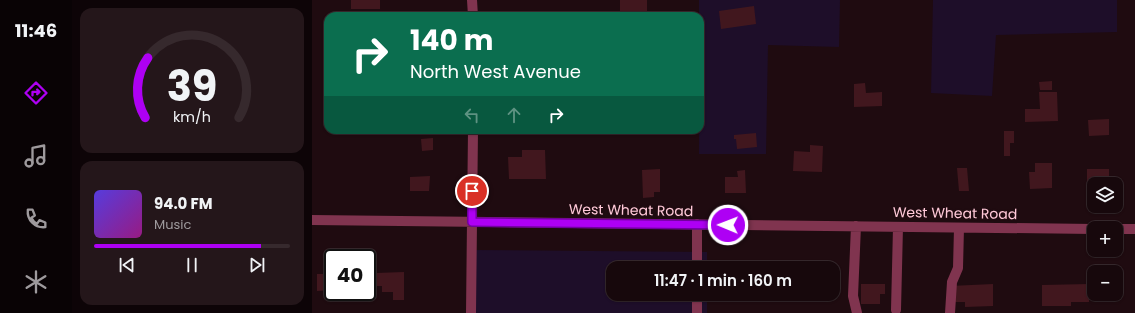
<!DOCTYPE html>
<html lang="en">
<head>
<meta charset="utf-8">
<style>
  :root { --surface:#17080c; --page:#24161a; --text:#f1f3f6; --muted:#9e9a9d; --line:#36292d; --accent:#ae00f4 }
  body { margin:0; font-family:Poppins,sans-serif; background:var(--page); color:var(--text); height:100vh; display:flex; flex-direction:column; font-size:15px; white-space:nowrap }
  * { box-sizing:border-box; margin:0 }
  p { font-size:13px; color:var(--muted) }
  .icon { flex:none; width:22px; height:22px; fill:none; stroke:currentColor; stroke-width:2; stroke-linecap:round; stroke-linejoin:round }
  .map { position:relative; flex:1; overflow:hidden }
  .side { display:flex; flex-direction:column; gap:8px; padding:8px; background:#0d0407; width:240px }
  .side>* { flex:none }
  .guide { position:absolute; left:12px; top:12px; width:380px; height:122px; border-radius:12px; box-shadow:0 1px 3px #0004,0 0 0 1px var(--line); background:#0b6e4f; color:#fff; overflow:hidden }
  .buttons { position:absolute; left:775px; top:177px; display:grid; gap:8px }
  .buttons a { display:grid; place-items:center; width:36px; height:36px; border-radius:8px; background:var(--surface); box-shadow:0 1px 3px #0004,0 0 0 1px var(--line); font-size:20px }
  .speed { position:absolute; left:12px; top:249px; display:flex; gap:8px; font-size:20px; font-weight:700; text-align:center }
  .speed>* { display:grid; place-content:center; width:52px; height:52px; border-radius:50%; background:var(--surface); box-shadow:0 1px 3px #0004,0 0 0 1px var(--line); line-height:1 }
  .speed .limit { border:2px solid #111; border-radius:6px; background:#fff; color:#111 }
  .pin { position:absolute; display:grid; place-items:center; width:34px; height:34px; color:#fff; margin:-17px; border:2px solid #fff; border-radius:50%; box-shadow:0 1px 4px #0007 }
  .me { position:absolute; width:44px; margin:-22px; rotate:271deg; stroke-linejoin:round; filter:drop-shadow(0 0 3px #0008) }
  .turn { display:flex; align-items:center; gap:14px; height:84px; padding:0 20px; font-size:18px }
  .turn .icon { width:52px; height:52px; stroke-width:2.5 }
  .turn b { display:block; font-size:28px; line-height:34px }
  .lanes { display:flex; align-items:center; height:38px; padding:0 20px; background:#0003; justify-content:center; gap:20px; direction:ltr }
  .lanes .off { opacity:.35 }
  .side .tile { flex:1; display:flex; flex-direction:column; justify-content:center; gap:6px; min-width:0; padding:0 14px; border-radius:12px; background:var(--page) }
  .side .dial { align-items:center; gap:0 }
  .dial svg { height:104px; overflow:visible; fill:none; stroke:var(--line); stroke-width:7; stroke-linecap:round; text-anchor:middle }
  .dial text { fill:var(--text); stroke:none }
  .song { display:flex; align-items:center; gap:12px }
  .cover { width:48px; height:48px; border-radius:6px; background:linear-gradient(135deg,hsl(250 70% 55%),hsl(310 70% 35%)) }
  .played { height:4px; border-radius:2px; background:linear-gradient(90deg,var(--accent) 85%,var(--line) 85%) }
  .keys { display:flex; justify-content:space-around; direction:ltr }
  .trip { position:absolute; left:294px; top:261px; width:234px; height:40px; border-radius:12px; background:var(--surface); box-shadow:0 1px 3px #0004,0 0 0 1px var(--line); font-weight:600; line-height:40px; text-align:center }
  main { display:flex; flex:1; min-height:0 }
  .tab-bar { display:flex; flex-direction:column; width:72px; justify-content:space-around; align-items:center; background:#090305; color:var(--muted) }
  .tab-bar .icon { width:28px; height:28px }
  .tab-bar .current { color:var(--accent) }
  .tab-bar b { font-size:18px; color:var(--text) }
  .map>svg:first-child { display:block }
</style>
</head>
<body>
<main>
<nav class="tab-bar">
<b>11:46</b>
<svg class="icon current" aria-label="directions" viewBox="0 0 24 24"><path d="M12 3l9 9-9 9-9-9zM9 14v-3h6M13 9l2 2-2 2"/></svg>
<svg class="icon" aria-label="music" viewBox="0 0 24 24"><path d="M9 18V5l10-2v13"/><circle cx="6" cy="18" r="3"/><circle cx="16" cy="16" r="3"/></svg>
<svg class="icon" aria-label="phone" viewBox="0 0 24 24"><path d="M5 4h4l2 5-3 2q2 4 5 5l2-3 5 2v4C11 20 4 13 5 4z"/></svg>
<svg class="icon" aria-label="climate" viewBox="0 0 24 24"><path d="M12 3v18M4 7l16 10M4 17L20 7"/></svg>
</nav>
<section class="side">
<div class="tile dial"><svg viewBox="0 0 100 80">
<path d="M14 69A42 42 0 1 1 86 69"/>
<path d="M14 69A42 42 0 0 1 16 23" stroke="#ae00f4"/>
<text x="50" y="56" font-size="32" font-weight="700">39</text>
<text x="50" y="72" font-size="11">km/h</text>
</svg></div>
<div class="tile">
<div class="song"><i class="cover"></i><div><b>94.0 FM</b><p>Music</p></div></div>
<div class="played"></div>
<div class="keys"><svg class="icon" aria-label="previous" viewBox="0 0 24 24"><path d="M18 5L8 12l10 7zM5 5v14"/></svg><svg class="icon" aria-label="pause" viewBox="0 0 24 24"><path d="M8 5v14M16 5v14"/></svg><svg class="icon" aria-label="next" viewBox="0 0 24 24"><path d="M6 5l10 7-10 7zM19 5v14"/></svg></div>
</div>
</section>
<div class="map">
<svg width="823" height="313" viewBox="0 0 823 313">
  <rect width="100%" height="100%" fill="#1f0b10"/>
  <path fill="#1e0e29" d="M387 0H528L527 47 456 45 454 154H387L388 16H387Z
    M621 0H805V32L684 35 680 96 619 93Z
    M157 250 395 252V268H301V294H395V313H157Z"/>
  <path fill="#41171e" d="M39 0H68V9H39Z
    M308 0H335V16H308Z
    M442 6 444 24 409 29 407 11Z
    M740 81V90H728L727 82Z
    M553 83 554 93 570 92V106L542 107V84Z
    M727 92H745L746 121 713 122V109H728Z
    M797 119V135L777 136 776 120Z
    M692 131H702V143H698V156H692Z
    M444 133 445 147 425 149 424 139H422V135Z
    M121 138V150L110 151 109 139Z
    M498 145 511 146 510 172 481 171 482 151 498 152Z
    M210 150H233L234 179H197L196 157H210Z
    M723 163H740V188L718 189 717 172H723Z
    M645 168H655L657 191H647Z
    M348 169V192H342V197L331 198 330 170Z
    M775 169H797V184H782V189H775Z
    M433 170 434 193H413V177H426L425 171Z
    M118 176 117 191H98V177Z
    M92 272V300H81V292H70V286H64V273Z
    M5 274H21V290L5 291Z
    M549 284H573V294H568V304H549Z
    M681 284V306L653 307V302H639L638 286Z
    M777 284V302H759V306H730V285Z
    M421 294H454V301L421 302Z
    M471 294H503V301L472 302Z"/>
  <g fill="none" stroke-linecap="round" stroke-linejoin="round">
    <path stroke="#80344f" stroke-width="10" d="M160 0 161 16
      M0 220 782 229
      M544 226 541 296 545 313
      M804 229H823
      M385 268V224
      M584 310 586 227
      M159 313 161 130
      M385 313V294
      M638 313 640 282 646 268 647 228"/>
  </g>
  <g fill="none" stroke-linecap="round" stroke-linejoin="round">
    <g stroke="#71009f" stroke-width="10">
      <path id="route" d="M160 191V222L416 225"/>
    </g>
    <use href="#route" stroke="#ae00f4" stroke-width="7"/>
  </g>
  <g text-anchor="middle" stroke-width="4" stroke-linejoin="round" paint-order="stroke">
    <g font-size="14" fill="#ffc9d8" stroke="#1f0b10">
      <text transform="translate(319 210) rotate(1)" y="5">West Wheat Road</text>
      <text transform="translate(643 213) rotate(1)" y="5">West Wheat Road</text>
    </g>
  </g>
</svg>
<div class="buttons">
<a><svg class="icon" aria-label="layers" viewBox="0 0 24 24"><path d="M12 4l9 5-9 5-9-5zM3 14l9 5 9-5"/></svg></a>
<a>+</a>
<a>−</a>
</div>
<div class="speed"><div class="limit">40</div></div>
<div class="pin" style="left:160px;top:191px;background:#d93025"><svg class="icon" aria-label="arrive" viewBox="0 0 24 24"><path d="M6 21V4h12l-3 4 3 4H6"/></svg></div>
<svg class="me" style="left:416px;top:225px" viewBox="-20 -20 40 40"><circle r="17" fill="#ae00f4" stroke="#fff" stroke-width="3"/><path d="M0-11L8 9 0 5-8 9z" fill="#fff"/></svg>
<div class="trip">11:47 · 1 min · 160 m</div>
<div class="guide">
<div class="turn"><svg class="icon" aria-label="right" viewBox="0 0 24 24"><path d="M7 20v-9h11M14 6l5 5-5 5"/></svg><div><b>140 m</b>North West Avenue</div></div>
<div class="lanes"><svg class="icon off" aria-label="left" viewBox="0 0 24 24"><path d="M17 20v-9H6M10 6l-5 5 5 5"/></svg><svg class="icon off" aria-label="ahead" viewBox="0 0 24 24"><path d="M12 20V5M6 11l6-6 6 6"/></svg><svg class="icon" aria-label="right" viewBox="0 0 24 24"><path d="M7 20v-9h11M14 6l5 5-5 5"/></svg></div>
</div>
</div>
</main>
</body>
</html>
